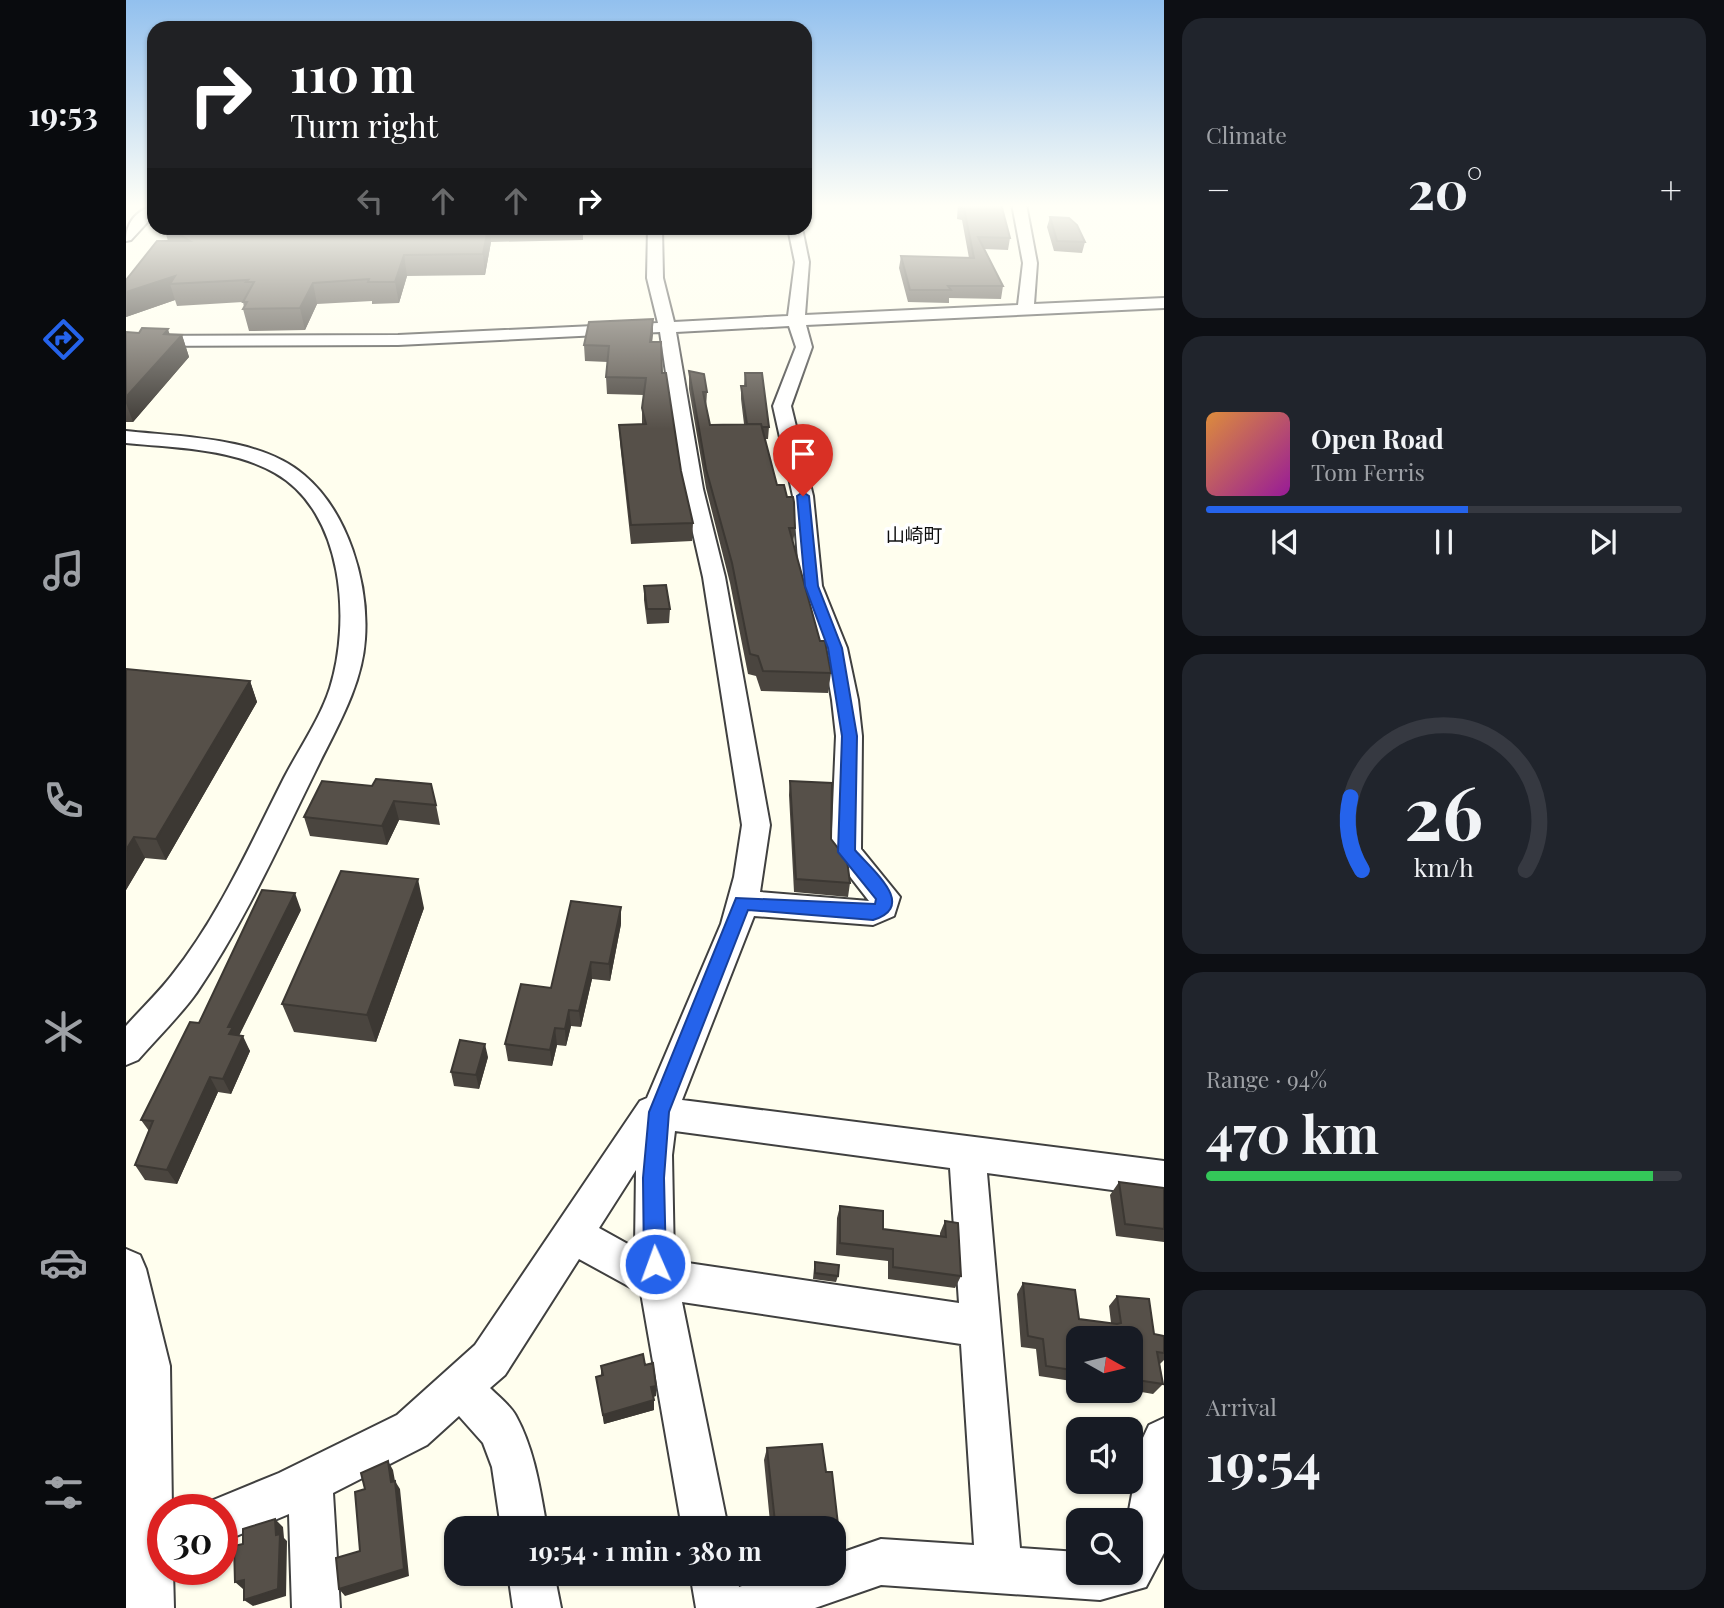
<!DOCTYPE html>
<html lang="en">
<head>
<meta charset="utf-8">
<style>
  :root { --surface:#171b24; --page:#20242c; --text:#f1f3f6; --muted:#9ea1a6; --line:#363941; --accent:#2563eb }
  body { margin:0; font-family:"Playfair Display","Noto Sans JP",serif; background:var(--page); color:var(--text); height:100vh; display:flex; flex-direction:column; font-size:26px; white-space:nowrap }
  * { box-sizing:border-box; margin:0 }
  p { font-size:23px; color:var(--muted) }
  .icon { flex:none; width:38px; height:38px; fill:none; stroke:currentColor; stroke-width:2; stroke-linecap:round; stroke-linejoin:round }
  .map { position:relative; flex:1; overflow:hidden }
  .panel { display:flex; flex-direction:column; gap:18px; padding:18px; background:#0d0f14; width:560px }
  .panel>* { flex:none }
  .top-card { position:absolute; left:21px; top:21px; width:665px; height:214px; border-radius:21px; box-shadow:0 2px 5px #0004; background:#202124; color:#fff; overflow:hidden }
  .needle { width:46px; rotate:98deg }
  .buttons { position:absolute; left:940px; top:1326px; display:grid; gap:14px }
  .buttons a { display:grid; place-items:center; width:77px; height:77px; border-radius:14px; background:var(--surface); box-shadow:0 2px 5px #0004; font-size:35px }
  .speed { position:absolute; left:21px; top:1494px; display:flex; gap:14px; font-size:35px; font-weight:700; text-align:center }
  .speed>* { display:grid; place-content:center; width:91px; height:91px; border-radius:50%; background:var(--surface); box-shadow:0 2px 5px #0004; line-height:1 }
  .speed .limit { border:10px solid #d22; background:#fff; color:#111 }
  .pin { position:absolute; display:grid; place-items:center; width:60px; height:60px; color:#fff; margin:-72px -30px; border-radius:50% 50% 50% 0; rotate:-45deg; box-shadow:0 0 7px #0007 }
  .pin .icon { rotate:45deg }
  .me { position:absolute; width:77px; margin:-38px; rotate:358deg; stroke-linejoin:round; filter:drop-shadow(0 0 5px #0008) }
  .turn { display:flex; align-items:center; gap:24px; height:147px; padding:0 28px; font-size:32px }
  .turn .icon { width:91px; height:91px; stroke-width:2.5 }
  .turn b { display:block; font-size:49px; line-height:60px }
  .lanes { display:flex; align-items:center; height:66px; padding:0 28px; background:#0003; justify-content:center; gap:35px; direction:ltr }
  .lanes .off { opacity:.35 }
  .big { font-size:52px; font-weight:700; line-height:1.1 }
  .panel .tile { flex:1; display:flex; flex-direction:column; justify-content:center; gap:10px; min-width:0; padding:0 24px; border-radius:21px; background:var(--page) }
  .panel .dial { align-items:center; gap:0 }
  .dial svg { height:182px; overflow:visible; fill:none; stroke:var(--line); stroke-width:7; stroke-linecap:round; text-anchor:middle }
  .dial text { fill:var(--text); stroke:none }
  .song { display:flex; align-items:center; gap:21px }
  .cover { width:84px; height:84px; border-radius:10px; background:linear-gradient(135deg,hsl(30 70% 55%),hsl(300 70% 35%)) }
  .played { height:7px; border-radius:4px; background:linear-gradient(90deg,var(--accent) 55%,var(--line) 55%) }
  .keys { display:flex; justify-content:space-around; direction:ltr }
  .heat { display:flex; justify-content:space-between; align-items:center; font-size:38px; direction:ltr }
  .charge { height:10px; border-radius:5px; background:linear-gradient(90deg,#34c759 94%,var(--line) 0) }
  .trip { position:absolute; left:318px; top:1516px; width:402px; height:70px; border-radius:21px; background:var(--surface); box-shadow:0 2px 5px #0004; font-weight:700; line-height:70px; text-align:center }
  main { display:flex; flex:1; min-height:0 }
  .dock { display:flex; flex-direction:column; width:126px; justify-content:space-around; align-items:center; background:#090b0e; color:var(--muted) }
  .dock .icon { width:49px; height:49px }
  .dock .active { color:var(--accent) }
  .dock b { font-size:32px; color:var(--text) }
  .map>svg:first-child { display:block }
</style>
</head>
<body>
<main>
<nav class="dock">
<b>19:53</b>
<svg class="icon active" aria-label="directions" viewBox="0 0 24 24"><path d="M12 3l9 9-9 9-9-9zM9 14v-3h6M13 9l2 2-2 2"/></svg>
<svg class="icon" aria-label="music" viewBox="0 0 24 24"><path d="M9 18V5l10-2v13"/><circle cx="6" cy="18" r="3"/><circle cx="16" cy="16" r="3"/></svg>
<svg class="icon" aria-label="phone" viewBox="0 0 24 24"><path d="M5 4h4l2 5-3 2q2 4 5 5l2-3 5 2v4C11 20 4 13 5 4z"/></svg>
<svg class="icon" aria-label="climate" viewBox="0 0 24 24"><path d="M12 3v18M4 7l16 10M4 17L20 7"/></svg>
<svg class="icon" aria-label="car" viewBox="0 0 24 24"><path d="M5 17H2v-5l4-1 3-4h7l3 4 3 1v5h-3M9 17h6M6 11h13"/><circle cx="7" cy="17" r="2"/><circle cx="17" cy="17" r="2"/></svg>
<svg class="icon" aria-label="filters" viewBox="0 0 24 24"><path d="M4 7h16M4 17h16"/><circle cx="9" cy="7" r="2"/><circle cx="15" cy="17" r="2"/></svg>
</nav>
<div class="map">
<svg width="1038" height="1608" viewBox="0 0 1038 1608">
  <rect width="100%" height="100%" fill="#fffeee"/>
  <g fill="none" stroke-linecap="round" stroke-linejoin="round">
    <g stroke="#404040" stroke-width="4">
      <path id="minor" d="M886 204H900L911 263 908 304 1038 298V308L680 325 686 347 665 406 687 496 696 586 721 648 732 700 736 736 735 849 774 897 768 916 747 925 628 916 556 1100 1038 1161V1197L861 1173 894 1548 952 1552V1573H1004V1521H1001L1016 1440 1023 1425 1038 1418V1553L1020 1587 974 1600 755 1585 689 1608H570L564 1573H610L613 1587 654 1573H709V1555L755 1539 848 1545 835 1344 556 1302 602 1528H556L515 1293 453 1259 379 1375 364 1388C373 1397 385 1406 390 1416 409 1451 414 1490 421 1528H375L366 1467 357 1443 333 1416 301 1445 207 1493 214 1608H166L163 1514 96 1542V1510H77L80 1503 153 1473 271 1415 349 1345 514 1101 521 1098 595 924 608 877 616 825 577 577 557 489 534 332 272 345 0 346V336L272 335 532 323 521 278 522 228H536L537 278 548 322 662 316 669 262 662 228H676L683 262 679 315 892 305 897 263ZM663 326 670 347 647 406 667 496 674 586 697 648 706 700 710 736 705 852 743 901 634 892 644 825 599 577 577 489 550 332ZM549 1131 824 1168 833 1303 548 1261 546 1155ZM510 1170 509 1248 473 1228Z
        M28 205V215L5 240 0 241C0 223 10 211 28 205Z
        M0 431C55 437 134 437 178 475 222 512 243 583 239 639 236 687 209 730 189 772 152 847 118 923 71 992 54 1016 31 1038 12 1060L0 1065V1026C15 1009 32 993 46 975 93 916 124 845 158 778 173 749 194 719 204 688 225 621 218 512 149 473 105 448 50 448 0 443Z
        M0 1249 14 1255 20 1269 44 1366 46 1510H37V1570H47L48 1608H0Z
        M382 1573H428L435 1608H387Z"/>
    </g>
    <use href="#minor" fill="#fff" fill-rule="evenodd"/>
  </g>
  <path fill="#4a453f" d="M832 204H875L884 238 882 250 858 249 877 286 875 299 823 298V303L782 302 773 268 775 256 843 258 836 220 831 219Z
    M924 217 959 242 956 253 928 251 921 227Z
    M38 228H457V240L365 242 359 275 281 276 273 303 246 304V301L191 304 179 330 123 331 117 309 118 307 117 302 51 306 49 300 0 317V280L42 241Z
    M527 319 526 342 536 373 555 471 567 523 566 541 505 544 494 443 493 425 516 424V408L518 395 481 394 480 377 482 362 459 361 458 345Z
    M0 332 56 335 63 357 7 422H0Z
    M563 371 581 392 580 408 584 425 618 424 615 399V386H618L619 373 643 427 642 439H639L651 485 669 528 667 544 694 641 705 673 702 693 635 691 630 676 622 674 604 583 580 488 563 389Z
    M518 586 544 609 543 623 521 624 518 600Z
    M0 669 124 681 131 702 40 860 19 858 0 890Z
    M196 781 310 805 314 825 273 820 261 845 184 836 178 817Z
    M664 781 705 839 724 883 722 897 668 892 663 795Z
    M298 908 250 1042 168 1032 156 1004Z
    M175 910 113 1035 124 1051 105 1094 92 1092 51 1184 19 1180 9 1165 23 1131 15 1120 73 1023Z
    M495 924 484 981 466 979 455 1027 445 1026 440 1046 431 1045 426 1066 382 1061 379 1044 425 988Z
    M362 1057 353 1089 328 1086 325 1072Z
    M993 1182 1038 1188V1242L990 1236 984 1195Z
    M714 1206 757 1229 814 1236V1233L819 1221 835 1276 829 1288 762 1279V1261L710 1255 711 1218Z
    M689 1262 712 1276 710 1282 687 1279 688 1268Z
    M897 1283 953 1319 985 1323 983 1306 991 1296 1028 1334 1038 1336V1360L1034 1364 1037 1384 1027 1394 1004 1390V1339H952V1382L913 1376 910 1349 895 1347 891 1294Z
    M519 1365 530 1396 527 1397 528 1410 478 1424 470 1377 475 1375V1366Z
    M641 1448 700 1472 714 1542 709 1551V1528H605L606 1524 644 1522 638 1460Z
    M612 1573H646L615 1584Z"/>
  <path fill="#3c3833" d="M362 228H363L365 242 359 275 357 254Z
    M278 255 281 276 273 303 269 282Z
    M49 276 44 284 49 300 0 317V292Z
    M187 283 191 304 179 330 174 308Z
    M527 319V335L524 359V342Z
    M42 329 47 345 56 335 63 357 7 422 0 403V397L38 334Z
    M124 681 131 702 40 860 30 839Z
    M268 801 273 820 261 845 256 826Z
    M8 837 19 858 0 890V850Z
    M292 879 298 908 250 1042 241 1015Z
    M169 893 175 910 112 1038 117 1036 124 1051 105 1094 97 1079 103 1034 102 1027Z
    M495 907V924L484 981 483 964Z
    M465 962 466 979 455 1027 453 1011Z
    M443 1010 445 1026 440 1046 439 1029Z
    M429 1028 431 1045 426 1066 424 1050Z
    M359 1044 362 1057 353 1089 350 1075Z
    M84 1077 92 1092 51 1184 41 1170Z
    M530 1386V1396L525 1397V1387Z
    M528 1400V1410L478 1424 477 1415Z
    M262 1461 267 1470 269 1481 274 1489 283 1576 219 1596 213 1589 278 1569Z
    M149 1519 157 1527 158 1538 161 1541 160 1596 127 1606 118 1600Z
    M621 1573H646L615 1584 618 1574Z
    M118 1580 117 1589 109 1582Z"/>
  <path fill="#565049" stroke="#3c3833" stroke-width="2" d="M834 204H875L884 238 852 237 877 286H822L825 290H784L775 256 848 258 838 208H834Z
    M924 217 943 218 951 225 959 242 931 241Z
    M43 228H362L357 254 278 255 269 282H242L243 279 187 283 174 308 117 309 121 302H117L128 282H120L122 280 44 284 49 276 0 292V280L31 241H64Z
    M527 319 524 342H535L536 373H540L555 471 567 523 505 525 493 425 520 424 516 408 520 378 480 377 483 346 458 345 463 322Z
    M16 328 42 329 38 334 56 335 0 397V332L13 333Z
    M563 371 578 374 581 392H577L584 425 635 424 651 485H658L661 497H667L668 502 669 528H663L694 641H699L705 673 637 671 632 656 624 654 606 563 580 469Z
    M619 373H636L643 427H636L635 424H621L615 386H620Z
    M540 585 544 609H521L518 586Z
    M0 669 124 681 30 839 8 837 0 850Z
    M250 779 305 784 310 805 268 801 256 826 178 817 196 781 246 786Z
    M664 781 706 783 705 839 721 860 724 883 670 879Z
    M215 871 292 879 241 1015 156 1004Z
    M136 890 169 893 102 1027H107L103 1034 117 1036 97 1079 84 1077 41 1170 9 1165 27 1121 15 1120 64 1022 73 1023Z
    M445 901 495 907 483 964 465 962 453 1011 443 1010 439 1029 429 1028 424 1050 379 1044 395 984 425 988Z
    M334 1040 359 1044 350 1075 325 1072Z
    M993 1182 1038 1188V1229L999 1224Z
    M714 1206 757 1211V1229L820 1237 819 1221 832 1223 835 1276 767 1267V1249L714 1243Z
    M689 1262 713 1265 712 1276 689 1273Z
    M897 1283 949 1290 953 1319 991 1324 995 1323 991 1296 1023 1299 1028 1334 1038 1336V1353L1031 1352 1037 1384 1004 1379V1339H952V1371L920 1366 917 1339 902 1336Z
    M517 1354 519 1365 527 1363 530 1386 525 1387 528 1400 477 1415 470 1377 477 1375 475 1366Z
    M696 1444 700 1472H706L714 1542 709 1543V1528H606V1524L649 1522 641 1448Z
    M262 1461 265 1482 269 1481 278 1569 213 1589 210 1558 234 1551 229 1492 239 1489 235 1473Z
    M149 1519 150 1535 154 1534 152 1589 118 1600V1580L109 1582 108 1546 117 1544V1529Z"/>
  <linearGradient id="sky" x2="0" y2="1"><stop stop-color="#92c0ee"/><stop offset="0.48" stop-color="#fffff7"/><stop offset="1" stop-color="#fffff7" stop-opacity="0"/></linearGradient>
  <rect width="1038" height="429" fill="url(#sky)"/>
  <path fill="#2563eb" stroke="#184099" stroke-width="2" d="M677 492 683 496 692 586 716 648 731 736 729 850C746 870 792 906 747 920L622 910 543 1112 538 1178 540 1264 537 1272 529 1275 521 1272 518 1264 517 1178 523 1112 610 898 749 904 750 899 712 852 716 736 702 648 679 586 671 496Z"/>
  <g text-anchor="middle" stroke-width="7" stroke-linejoin="round" paint-order="stroke">
    <g font-size="19" fill="#0d0d0d" stroke="#fff">
      <text x="788" y="542">山崎町</text>
    </g>
  </g>
</svg>
<div class="buttons">
<a><svg class="needle" viewBox="-14 -14 28 28"><path d="M0-13l5 13h-10z" fill="#e53935"/><path d="M0 13l5-13h-10z" fill="#9ea1a6"/></svg></a>
<a><svg class="icon" aria-label="sound" viewBox="0 0 24 24"><path d="M4 9h4l5-4v14l-5-4H4zM17 9q2 3 0 6"/></svg></a>
<a><svg class="icon" aria-label="search" viewBox="0 0 24 24"><circle cx="10" cy="10" r="6"/><path d="M15 15l6 6"/></svg></a>
</div>
<div class="speed"><div class="limit">30</div></div>
<div class="pin" style="left:677px;top:496px;background:#d93025"><svg class="icon" aria-label="arrive" viewBox="0 0 24 24"><path d="M6 21V4h12l-3 4 3 4H6"/></svg></div>
<svg class="me" style="left:529px;top:1264px" viewBox="-20 -20 40 40"><circle r="17" fill="#2563eb" stroke="#fff" stroke-width="3"/><path d="M0-11L8 9 0 5-8 9z" fill="#fff"/></svg>
<div class="trip">19:54 · 1 min · 380 m</div>
<div class="top-card">
<div class="turn"><svg class="icon" aria-label="right" viewBox="0 0 24 24"><path d="M7 20v-9h11M14 6l5 5-5 5"/></svg><div><b>110 m</b>Turn right</div></div>
<div class="lanes"><svg class="icon off" aria-label="left" viewBox="0 0 24 24"><path d="M17 20v-9H6M10 6l-5 5 5 5"/></svg><svg class="icon off" aria-label="ahead" viewBox="0 0 24 24"><path d="M12 20V5M6 11l6-6 6 6"/></svg><svg class="icon off" aria-label="ahead" viewBox="0 0 24 24"><path d="M12 20V5M6 11l6-6 6 6"/></svg><svg class="icon" aria-label="right" viewBox="0 0 24 24"><path d="M7 20v-9h11M14 6l5 5-5 5"/></svg></div>
</div>
</div>
<section class="panel">
<div class="tile"><p>Climate</p>
<div class="heat"><a>−</a><b class="big">20°</b><a>+</a></div>
</div>
<div class="tile">
<div class="song"><i class="cover"></i><div><b>Open Road</b><p>Tom Ferris</p></div></div>
<div class="played"></div>
<div class="keys"><svg class="icon" aria-label="previous" viewBox="0 0 24 24"><path d="M18 5L8 12l10 7zM5 5v14"/></svg><svg class="icon" aria-label="pause" viewBox="0 0 24 24"><path d="M8 5v14M16 5v14"/></svg><svg class="icon" aria-label="next" viewBox="0 0 24 24"><path d="M6 5l10 7-10 7zM19 5v14"/></svg></div>
</div>
<div class="tile dial"><svg viewBox="0 0 100 80">
<path d="M14 69A42 42 0 1 1 86 69"/>
<path d="M14 69A42 42 0 0 1 9 37" stroke="#2563eb"/>
<text x="50" y="56" font-size="32" font-weight="700">26</text>
<text x="50" y="72" font-size="11">km/h</text>
</svg></div>
<div class="tile"><p>Range · 94%</p><b class="big">470 km</b><div class="charge"></div></div>
<div class="tile"><p>Arrival</p><b class="big">19:54</b></div>
</section>
</main>
</body>
</html>
